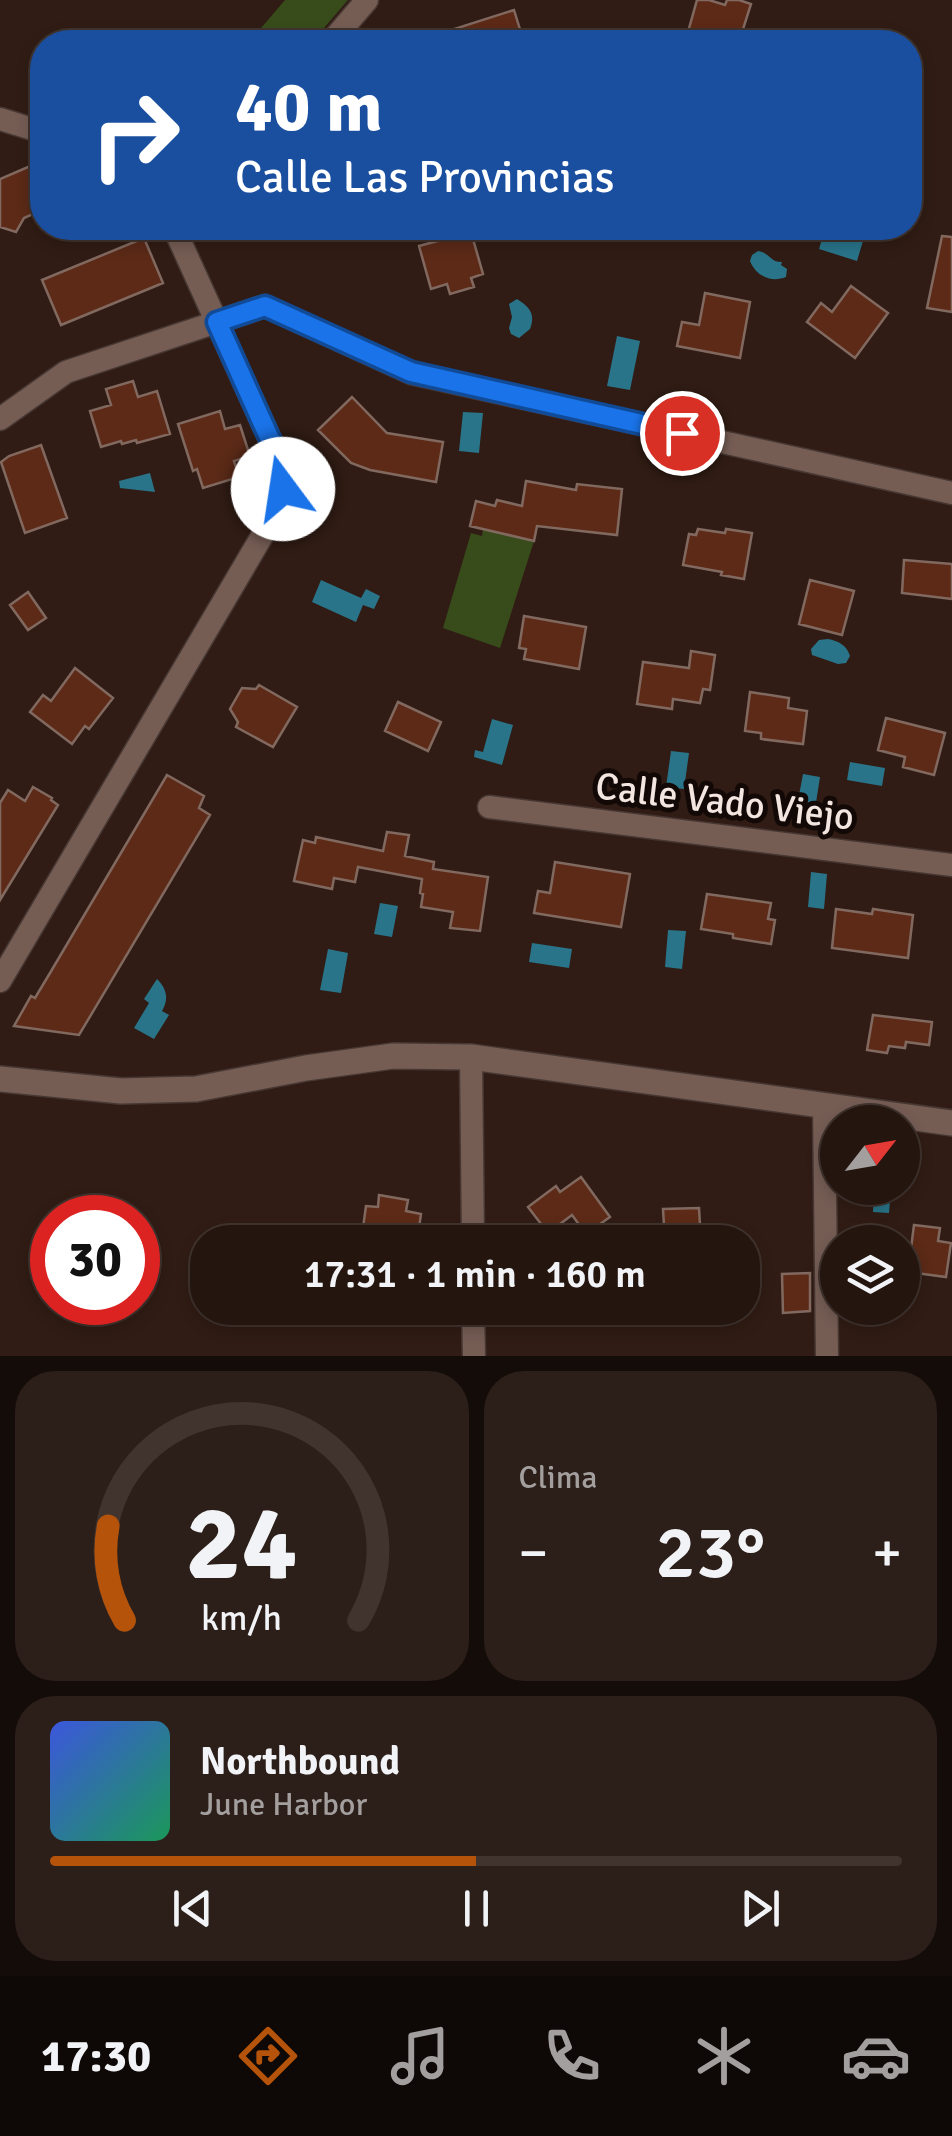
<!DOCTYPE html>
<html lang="es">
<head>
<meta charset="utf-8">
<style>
  :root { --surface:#24150f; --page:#2c1e18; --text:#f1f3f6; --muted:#a39f9e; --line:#41342f; --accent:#b45309 }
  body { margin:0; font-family:Signika,sans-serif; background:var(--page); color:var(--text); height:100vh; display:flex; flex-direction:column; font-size:38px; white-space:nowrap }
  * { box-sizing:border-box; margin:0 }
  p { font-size:32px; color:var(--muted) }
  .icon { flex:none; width:55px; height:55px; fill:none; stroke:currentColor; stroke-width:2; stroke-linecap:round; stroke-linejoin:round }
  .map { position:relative; height:1356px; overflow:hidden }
  .panel { display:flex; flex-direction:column; gap:15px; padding:15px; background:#140c08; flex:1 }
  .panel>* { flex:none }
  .top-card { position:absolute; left:30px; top:30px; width:892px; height:210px; border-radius:40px; box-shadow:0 5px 15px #0003,0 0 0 2px var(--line); background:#1a4fa0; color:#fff; overflow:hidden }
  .needle { width:65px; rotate:59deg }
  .tools { position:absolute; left:820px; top:1105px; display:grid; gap:20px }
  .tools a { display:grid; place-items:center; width:100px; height:100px; border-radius:50%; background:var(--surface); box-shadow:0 5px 15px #0003,0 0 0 2px var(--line); font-size:50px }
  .speed { position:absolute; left:30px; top:1195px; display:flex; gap:20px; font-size:50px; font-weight:700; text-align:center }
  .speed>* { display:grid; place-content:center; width:130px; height:130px; border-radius:50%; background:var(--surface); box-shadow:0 5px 15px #0003,0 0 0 2px var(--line); line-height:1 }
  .speed .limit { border:15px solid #d22; background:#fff; color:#111 }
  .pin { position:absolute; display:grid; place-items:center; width:85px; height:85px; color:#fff; margin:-42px; border:5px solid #fff; border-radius:50%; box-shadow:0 2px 10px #0007 }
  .me { position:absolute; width:110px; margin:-55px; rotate:346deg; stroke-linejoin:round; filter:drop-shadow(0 0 8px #0008) }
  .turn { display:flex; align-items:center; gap:35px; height:210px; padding:0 40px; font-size:45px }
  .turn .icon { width:130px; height:130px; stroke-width:2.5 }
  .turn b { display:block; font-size:70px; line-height:85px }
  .big { font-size:75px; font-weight:600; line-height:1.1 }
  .panel .widget { flex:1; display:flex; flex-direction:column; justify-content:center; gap:15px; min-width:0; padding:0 35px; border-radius:40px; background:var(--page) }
  .panel .dial { align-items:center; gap:0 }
  .dial svg { height:260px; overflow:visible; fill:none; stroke:var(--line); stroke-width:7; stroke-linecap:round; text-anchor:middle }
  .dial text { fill:var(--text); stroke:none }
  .song { display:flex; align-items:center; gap:30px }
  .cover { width:120px; height:120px; border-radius:15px; background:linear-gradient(135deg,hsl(230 70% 55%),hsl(150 70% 35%)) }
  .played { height:10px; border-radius:5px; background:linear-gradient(90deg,var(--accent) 50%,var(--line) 50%) }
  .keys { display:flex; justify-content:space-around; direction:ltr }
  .heat { display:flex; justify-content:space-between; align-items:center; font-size:55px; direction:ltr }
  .panel .tiles { flex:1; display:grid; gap:15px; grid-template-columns:1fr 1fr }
  .widget:last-child { grid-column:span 2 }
  .trip { position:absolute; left:190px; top:1225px; width:570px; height:100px; border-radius:40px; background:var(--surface); box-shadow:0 5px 15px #0003,0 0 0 2px var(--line); font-weight:600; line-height:100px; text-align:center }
  .dock { display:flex; height:160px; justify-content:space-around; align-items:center; background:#0e0806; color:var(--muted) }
  .dock .icon { width:70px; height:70px }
  .dock .selected { color:var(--accent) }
  .dock b { font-size:45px; color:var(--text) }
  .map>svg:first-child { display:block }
</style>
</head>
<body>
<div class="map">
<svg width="952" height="1356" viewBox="0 0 952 1356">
  <rect width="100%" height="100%" fill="#301c14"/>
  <path fill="#384c1b" d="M285 0H348L312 42H249Z
    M483 529 534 541 500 648 443 628 471 533 482 536Z"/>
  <path fill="#297489" d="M825 229 863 241 857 261 819 249Z
    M758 251C769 252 771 263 782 262L781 265 787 269 786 277C771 283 756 276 750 261L752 255Z
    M517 299C529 307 536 313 530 329L519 338 511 334 509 328 512 317 509 304Z
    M617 336 640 341 630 390 607 386Z
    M463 412 483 413 479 453 459 451Z
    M150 473 155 492 120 488 119 481Z
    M321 580 361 598 366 589 380 596 374 609 363 605 356 622 312 602Z
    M828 639C838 641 847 645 850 656L846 663 838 664 812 655 811 649 819 640Z
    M492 719 513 725 502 765 474 757 475 750 483 752Z
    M671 751 689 753 684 789 666 787Z
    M850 762 885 768 882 786 847 780Z
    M803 774 820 777 815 809 797 806Z
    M811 872 827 874 824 909 808 907Z
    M380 903 398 906 392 937 374 934Z
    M668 930 686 931 682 969 665 967Z
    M532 943 572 949 569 968 529 962Z
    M328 949 348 953 341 993 320 990Z
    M157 979C167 989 169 999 162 1011L169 1015 154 1039 134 1028 149 1003 144 999Z
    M874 1188H891L889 1213 873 1212Z
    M512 1308H552V1318H512Z"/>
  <path fill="#5c2a17" stroke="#826960" stroke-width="2.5" d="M697 0H709L725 5 727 0H739L751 4 739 42H698L686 39Z
    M514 10 523 39 511 42H427L426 38Z
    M42 161V210L24 218 16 232 0 227V179Z
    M471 232 483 274 471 278 474 287 450 294 447 284 431 289 419 246Z
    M942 236 952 237V312L927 308Z
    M144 238 163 283 61 325 42 280Z
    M851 286 888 313 855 358 807 322 821 303 832 312Z
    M705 293 750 302 740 358 677 346 682 322 699 325Z
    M133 381 138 397 157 391 170 434 137 443 136 440 122 444 121 441 101 447 90 411 111 405 106 389Z
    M352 397 387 433 443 442 436 482 370 470 351 463 318 430Z
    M220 411 225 429 240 425 250 456 234 461 239 477 203 488 197 469 193 471 178 424Z
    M41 445 67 518 25 533 1 462 9 456Z
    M526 481 576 490 577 484 622 489 617 535 537 526 534 541 470 526 476 501 495 506 497 500 522 506Z
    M698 529 725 533 726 529 752 533 744 579 721 575 722 572 683 565 689 534 696 535Z
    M904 560 952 564V599L902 593Z
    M810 580 854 591 842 635 799 624Z
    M28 592 46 618 28 630 10 605Z
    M524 616 586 627 579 669 524 659 526 649 519 648Z
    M691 651 715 655 710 690 703 689 700 703 673 699 672 709 637 704 643 662 689 668Z
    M75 668 113 698 89 729 85 726 72 744 30 712 43 695 51 701Z
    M259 685 297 707 273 747 236 727 238 722 230 709 242 688 256 689Z
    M750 692 789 698 788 708 807 711 803 744 761 739V733L745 731Z
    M398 702 441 722 428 751 385 731Z
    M886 718 945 733 934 775 903 767 905 757 878 750Z
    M167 775 204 796 199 808 210 815 79 1035 14 1026 31 996 35 998 50 973Z
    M33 787 52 798 51 800 58 805 0 900V803L8 790 25 801Z
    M387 832 409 835 405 856 434 862 433 869 488 877 480 931 450 928 453 912 421 907 423 894 420 893 422 879 358 867 355 882 334 878 332 889 294 881 303 840 315 843 316 837 383 851Z
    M555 862 630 874 621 927 534 913 538 891 550 893Z
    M707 894 771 903 768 919 775 920 771 944 733 938V934L701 929Z
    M836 909 872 914 873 909 913 915 908 958 832 948Z
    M873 1015 932 1022 929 1045 906 1042 905 1048 889 1046 887 1053 867 1050Z
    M581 1177 610 1217 586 1234 572 1215 548 1233 528 1207 556 1186 560 1192Z
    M379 1195 408 1200 406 1211 421 1214 417 1242H361L366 1206 378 1207Z
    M699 1208 701 1242H665L663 1209Z
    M914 1225 940 1228 938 1241 951 1243 946 1277 908 1272Z
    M810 1273V1311L783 1313 782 1274Z"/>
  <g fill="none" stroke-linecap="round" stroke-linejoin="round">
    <g stroke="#473733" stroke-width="25">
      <path id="street" d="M331 42 367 0
        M0 119 42 132
        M0 419 66 372 265 306 411 373 952 493
        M489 807 952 865
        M0 981 275 514 283 489 282 466 174 228
        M471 1057 473 1242
        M824 1106 827 1356
        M473 1308 474 1356"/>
    </g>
    <g stroke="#473733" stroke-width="28">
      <path id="secondary" d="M0 1079 121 1091 196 1089 306 1068 393 1056 471 1057 952 1123"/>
    </g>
    <use href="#street" stroke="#755d54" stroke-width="22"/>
    <use href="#secondary" stroke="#755d54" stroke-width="25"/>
  </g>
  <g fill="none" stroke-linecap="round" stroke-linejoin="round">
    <g stroke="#114b97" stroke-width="25">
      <path id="route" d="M283 489 282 466 217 322 265 306 411 372 682 433"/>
    </g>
    <use href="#route" stroke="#1a73e8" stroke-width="18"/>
  </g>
  <g text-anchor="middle" stroke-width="10" stroke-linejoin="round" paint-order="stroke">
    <g font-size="38" fill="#f3e5df" stroke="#120906">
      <text transform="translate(725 801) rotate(7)" y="13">Calle Vado Viejo</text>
    </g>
  </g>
</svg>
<div class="tools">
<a><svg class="needle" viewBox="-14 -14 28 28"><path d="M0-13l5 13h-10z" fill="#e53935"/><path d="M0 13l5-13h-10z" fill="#a39f9e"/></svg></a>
<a><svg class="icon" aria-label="layers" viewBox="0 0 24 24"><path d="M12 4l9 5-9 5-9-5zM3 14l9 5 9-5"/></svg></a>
</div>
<div class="speed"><div class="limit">30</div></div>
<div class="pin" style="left:682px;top:433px;background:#d93025"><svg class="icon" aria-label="arrive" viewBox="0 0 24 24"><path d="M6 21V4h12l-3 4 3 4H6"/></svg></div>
<svg class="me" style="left:283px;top:489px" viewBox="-20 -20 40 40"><circle r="19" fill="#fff"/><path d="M0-13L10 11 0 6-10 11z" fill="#1a73e8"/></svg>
<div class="trip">17:31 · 1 min · 160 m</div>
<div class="top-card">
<div class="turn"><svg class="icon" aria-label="right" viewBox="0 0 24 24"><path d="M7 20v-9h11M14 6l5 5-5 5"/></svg><div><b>40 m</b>Calle Las Provincias</div></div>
</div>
</div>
<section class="panel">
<div class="tiles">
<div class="widget dial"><svg viewBox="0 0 100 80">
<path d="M14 69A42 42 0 1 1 86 69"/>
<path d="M14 69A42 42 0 0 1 9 40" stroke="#b45309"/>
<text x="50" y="56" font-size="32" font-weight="700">24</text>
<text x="50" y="72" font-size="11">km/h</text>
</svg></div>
<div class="widget"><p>Clima</p>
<div class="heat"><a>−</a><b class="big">23°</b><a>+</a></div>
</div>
<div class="widget">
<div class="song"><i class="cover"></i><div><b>Northbound</b><p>June Harbor</p></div></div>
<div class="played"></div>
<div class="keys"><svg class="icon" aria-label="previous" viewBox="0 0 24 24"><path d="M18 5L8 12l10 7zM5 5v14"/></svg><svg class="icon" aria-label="pause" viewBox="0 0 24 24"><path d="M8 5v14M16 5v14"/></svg><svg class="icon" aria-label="next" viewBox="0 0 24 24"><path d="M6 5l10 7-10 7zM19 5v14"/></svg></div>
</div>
</div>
</section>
<nav class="dock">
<b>17:30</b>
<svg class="icon selected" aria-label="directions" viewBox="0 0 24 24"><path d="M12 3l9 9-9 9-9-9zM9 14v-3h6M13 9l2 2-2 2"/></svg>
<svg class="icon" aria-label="music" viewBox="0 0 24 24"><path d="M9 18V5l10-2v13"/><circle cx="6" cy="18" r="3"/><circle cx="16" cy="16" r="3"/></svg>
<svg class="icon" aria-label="phone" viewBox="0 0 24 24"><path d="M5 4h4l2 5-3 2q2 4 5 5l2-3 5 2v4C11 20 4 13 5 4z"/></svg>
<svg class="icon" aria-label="climate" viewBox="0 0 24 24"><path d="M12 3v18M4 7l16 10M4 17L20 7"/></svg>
<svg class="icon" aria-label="car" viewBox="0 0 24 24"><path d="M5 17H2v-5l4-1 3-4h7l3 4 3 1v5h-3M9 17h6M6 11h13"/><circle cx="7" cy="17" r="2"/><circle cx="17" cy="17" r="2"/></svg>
</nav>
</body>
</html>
